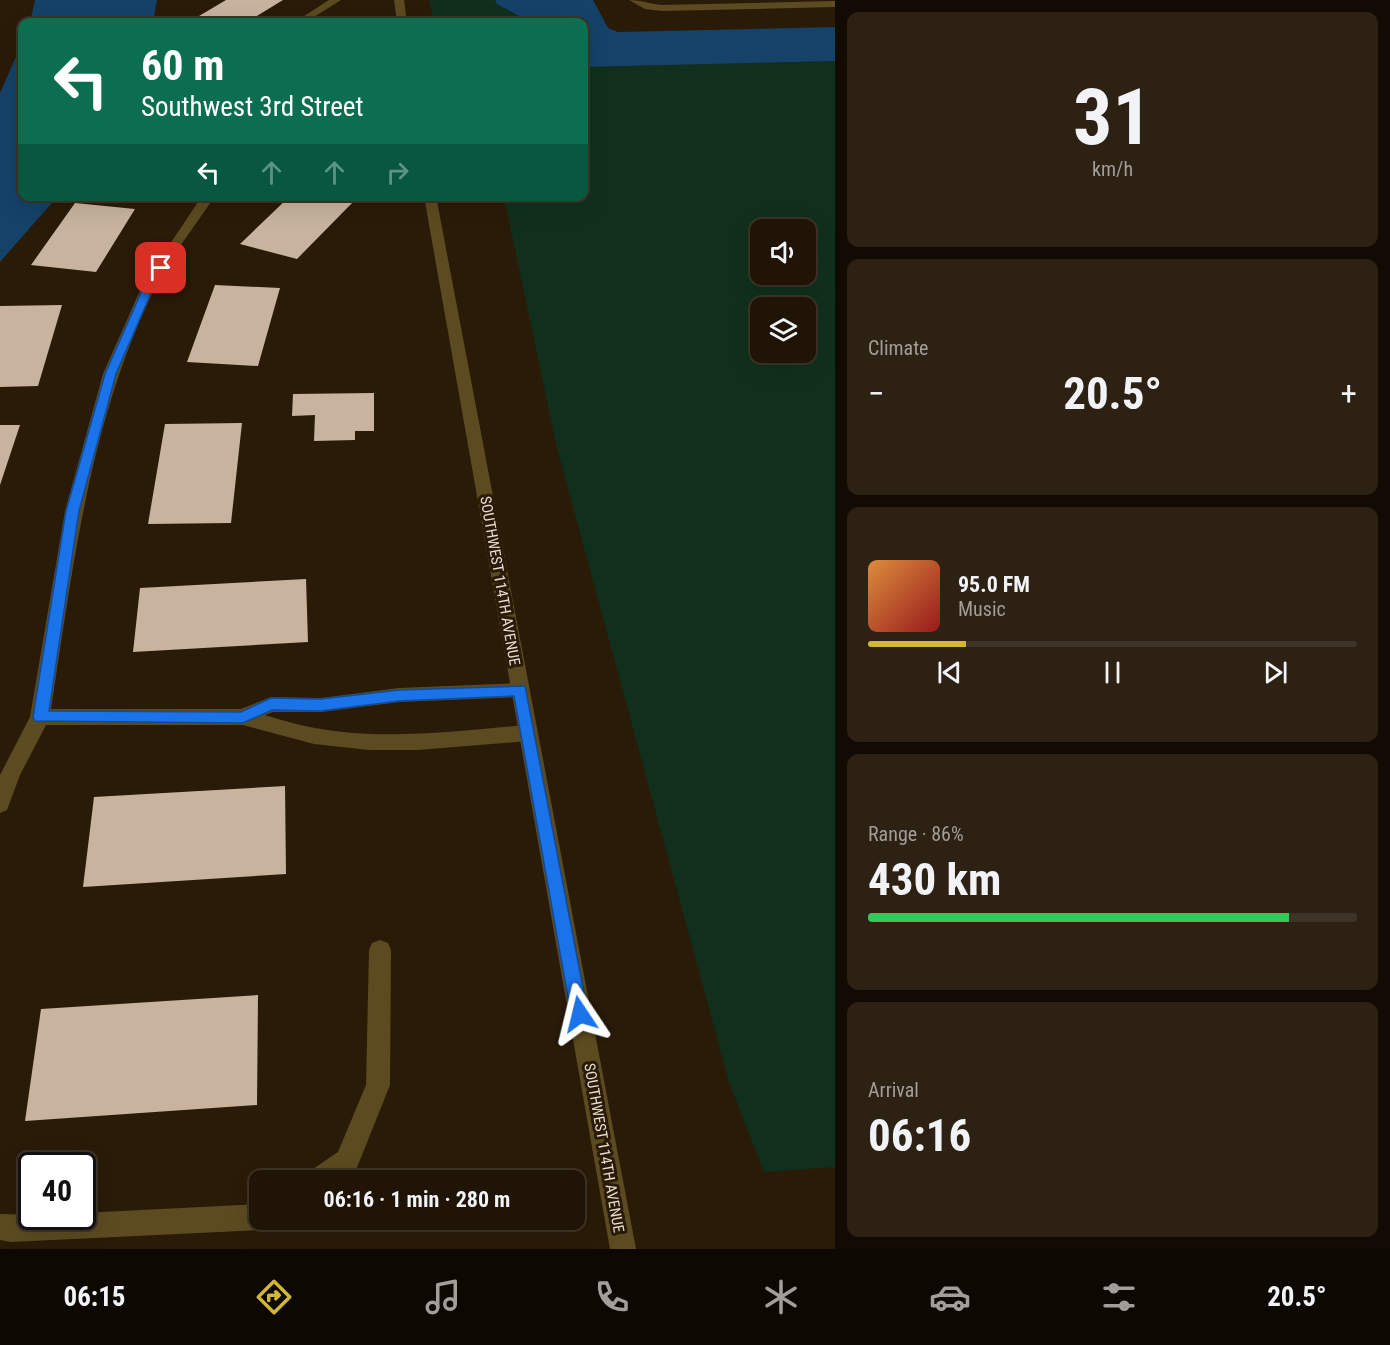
<!DOCTYPE html>
<html lang="en">
<head>
<meta charset="utf-8">
<style>
  :root { --surface:#201406; --page:#2d2114; --text:#f1f3f6; --muted:#a29e9b; --line:#3d3328; --accent:#d0b736 }
  body { margin:0; font-family:"Roboto Condensed",sans-serif; background:var(--page); color:var(--text); height:100vh; display:flex; flex-direction:column; font-size:22px; white-space:nowrap }
  * { box-sizing:border-box; margin:0 }
  p { font-size:20px; color:var(--muted) }
  .icon { flex:none; width:33px; height:33px; fill:none; stroke:currentColor; stroke-width:2; stroke-linecap:round; stroke-linejoin:round }
  .map { position:relative; flex:1; overflow:hidden }
  .details { display:flex; flex-direction:column; gap:12px; padding:12px; background:#120b03; width:555px }
  .details>* { flex:none }
  .guide { position:absolute; left:18px; top:18px; width:570px; height:183px; border-radius:12px; box-shadow:0 6px 24px #0002,0 0 0 2px var(--line); background:#0b6e4f; color:#fff; overflow:hidden }
  .controls { position:absolute; left:750px; top:219px; display:grid; gap:12px }
  .controls a { display:grid; place-items:center; width:66px; height:66px; border-radius:12px; background:var(--surface); box-shadow:0 6px 24px #0002,0 0 0 2px var(--line); font-size:30px }
  .speed { position:absolute; left:18px; top:1152px; display:flex; gap:12px; font-size:30px; font-weight:700; text-align:center }
  .speed>* { display:grid; place-content:center; width:78px; height:78px; border-radius:50%; background:var(--surface); box-shadow:0 6px 24px #0002,0 0 0 2px var(--line); line-height:1 }
  .speed .limit { border:3px solid #111; border-radius:9px; background:#fff; color:#111 }
  .pin { position:absolute; display:grid; place-items:center; width:51px; height:51px; color:#fff; margin:-26px; border-radius:12px; box-shadow:0 3px 9px #0006 }
  .me { position:absolute; width:66px; margin:-33px; rotate:350deg; stroke-linejoin:round; filter:drop-shadow(0 0 4px #0008) }
  .turn { display:flex; align-items:center; gap:21px; height:126px; padding:0 24px; font-size:27px }
  .turn .icon { width:78px; height:78px; stroke-width:2.5 }
  .turn b { display:block; font-size:42px; line-height:51px }
  .lanes { display:flex; align-items:center; height:57px; padding:0 24px; background:#0003; justify-content:center; gap:30px; direction:ltr }
  .lanes .off { opacity:.35 }
  .big { font-size:45px; font-weight:700; line-height:1.1 }
  .details .widget { flex:1; display:flex; flex-direction:column; justify-content:center; gap:9px; min-width:0; padding:0 21px; border-radius:12px; background:var(--page) }
  .details .dial { align-items:center; gap:0 }
  .dial b { font-size:78px; line-height:1 }
  .song { display:flex; align-items:center; gap:18px }
  .cover { width:72px; height:72px; border-radius:9px; background:linear-gradient(135deg,hsl(30 70% 55%),hsl(0 70% 35%)) }
  .played { height:6px; border-radius:3px; background:linear-gradient(90deg,var(--accent) 20%,var(--line) 20%) }
  .keys { display:flex; justify-content:space-around; direction:ltr }
  .heat { display:flex; justify-content:space-between; align-items:center; font-size:33px; direction:ltr }
  .charge { height:9px; border-radius:4px; background:linear-gradient(90deg,#34c759 86%,var(--line) 0) }
  .trip { position:absolute; left:249px; top:1170px; width:336px; height:60px; border-radius:12px; background:var(--surface); box-shadow:0 6px 24px #0002,0 0 0 2px var(--line); font-weight:700; line-height:60px; text-align:center }
  .tab-bar { display:flex; height:96px; justify-content:space-around; align-items:center; background:#0d0802; color:var(--muted) }
  .tab-bar .icon { width:42px; height:42px }
  .tab-bar .on { color:var(--accent) }
  .tab-bar b { font-size:27px; color:var(--text) }
  main { display:flex; flex:1; min-height:0 }
  .map>svg:first-child { display:block }
</style>
</head>
<body>
<main>
<div class="map">
<svg width="835" height="1249" viewBox="0 0 835 1249">
  <rect width="100%" height="100%" fill="#2a1b08"/>
  <path fill="#10301d" fill-rule="evenodd" d="M429 0H495L497 4 530 22H434Z
    M835 61V1167L764 1172 729 1082 557 448 504 197 584 196V67ZM760 230H806V274H760ZM760 308H806V352H760Z"/>
  <path fill="#144269" d="M35 0H157L153 22H30Z
    M495 0H593L608 28 618 32 835 27V61L584 67V22H530L497 4Z
    M22 43V196L57 197 0 262V93Z"/>
  <path fill="#c8b49e" d="M226 0H283L247 22H207L194 19Z
    M290 196H342L355 200 297 259 240 244Z
    M75 203 135 209 96 272 31 265Z
    M215 285 280 288 258 366 187 362Z
    M62 305 38 386 0 387V306Z
    M374 393V431H355V440L314 441 315 415 292 416 293 394Z
    M242 423 231 523 148 524 165 424Z
    M0 425H20L0 485Z
    M306 579 308 642 133 652 140 588Z
    M285 786 286 874 83 887 94 797Z
    M258 995 257 1105 25 1121 41 1009Z"/>
  <g fill="none" stroke-linecap="round" stroke-linejoin="round">
    <path fill="#5c4b20" fill-rule="evenodd" d="M629 0C641 0 650 4 662 5L835 1V7L662 11 645 9Z"/>
    <path fill="#5c4b20" fill-rule="evenodd" d="M329 0H341L306 22H295Z
      M202 196H215C195 226 171 256 155 288 90 419 73 566 51 709H241L271 697 321 698 399 688 520 683 527 685 529 690 527 695 520 697 399 702 321 712H273L265 715C281 720 298 725 315 728 385 741 457 731 528 725L535 728 538 733 535 738 528 741 418 750H369L314 744 243 725H46L20 775 7 810 0 813V775L30 717 65 511 103 374 142 286Z
      M380 940 388 943 391 950 390 1085 356 1170 340 1180H307L310 1171 338 1152 366 1085 369 950 372 943Z
      M260 1204V1220H272L269 1226 260 1230 11 1242 0 1240V1214L82 1216V1213Z"/>
    <path fill="#5c4b20" fill-rule="evenodd" d="M394 0H404L407 22H397Z
      M424 196H436L636 1249H610Z"/>
  </g>
  <path fill="#1a73e8" stroke="#114b97" stroke-width="1.5" d="M158 266 166 268 154 286 116 374 79 511 49 711 241 712 271 698 321 699 399 690 525 686 588 1014 586 1020 580 1023 574 1020 571 1014 514 696 399 701 321 711 272 710 243 723 35 721 33 717 66 511 105 374 144 286Z"/>
  <g text-anchor="middle" stroke-width="6" stroke-linejoin="round" paint-order="stroke">
    <g font-size="15" fill="#e8ddd2" stroke="#2a1b08">
      <text transform="translate(500 581) rotate(80)" y="5">SOUTHWEST 114TH AVENUE</text>
      <text transform="translate(604 1148) rotate(80)" y="5">SOUTHWEST 114TH AVENUE</text>
    </g>
  </g>
</svg>
<div class="controls">
<a><svg class="icon" aria-label="sound" viewBox="0 0 24 24"><path d="M4 9h4l5-4v14l-5-4H4zM17 9q2 3 0 6"/></svg></a>
<a><svg class="icon" aria-label="layers" viewBox="0 0 24 24"><path d="M12 4l9 5-9 5-9-5zM3 14l9 5 9-5"/></svg></a>
</div>
<div class="speed"><div class="limit">40</div></div>
<div class="pin" style="left:161px;top:268px;background:#d93025"><svg class="icon" aria-label="arrive" viewBox="0 0 24 24"><path d="M6 21V4h12l-3 4 3 4H6"/></svg></div>
<svg class="me" style="left:580px;top:1014px" viewBox="-20 -20 40 40"><path d="M0-17L14 15 0 8-14 15z" fill="#1a73e8" stroke="#fff" stroke-width="4"/></svg>
<div class="trip">06:16 · 1 min · 280 m</div>
<div class="guide">
<div class="turn"><svg class="icon" aria-label="left" viewBox="0 0 24 24"><path d="M17 20v-9H6M10 6l-5 5 5 5"/></svg><div><b>60 m</b>Southwest 3rd Street</div></div>
<div class="lanes"><svg class="icon" aria-label="left" viewBox="0 0 24 24"><path d="M17 20v-9H6M10 6l-5 5 5 5"/></svg><svg class="icon off" aria-label="ahead" viewBox="0 0 24 24"><path d="M12 20V5M6 11l6-6 6 6"/></svg><svg class="icon off" aria-label="ahead" viewBox="0 0 24 24"><path d="M12 20V5M6 11l6-6 6 6"/></svg><svg class="icon off" aria-label="right" viewBox="0 0 24 24"><path d="M7 20v-9h11M14 6l5 5-5 5"/></svg></div>
</div>
</div>
<section class="details">
<div class="widget dial"><b>31</b><p>km/h</p></div>
<div class="widget"><p>Climate</p>
<div class="heat"><a>−</a><b class="big">20.5°</b><a>+</a></div>
</div>
<div class="widget">
<div class="song"><i class="cover"></i><div><b>95.0 FM</b><p>Music</p></div></div>
<div class="played"></div>
<div class="keys"><svg class="icon" aria-label="previous" viewBox="0 0 24 24"><path d="M18 5L8 12l10 7zM5 5v14"/></svg><svg class="icon" aria-label="pause" viewBox="0 0 24 24"><path d="M8 5v14M16 5v14"/></svg><svg class="icon" aria-label="next" viewBox="0 0 24 24"><path d="M6 5l10 7-10 7zM19 5v14"/></svg></div>
</div>
<div class="widget"><p>Range · 86%</p><b class="big">430 km</b><div class="charge"></div></div>
<div class="widget"><p>Arrival</p><b class="big">06:16</b></div>
</section>
</main>
<nav class="tab-bar">
<b>06:15</b>
<svg class="icon on" aria-label="directions" viewBox="0 0 24 24"><path d="M12 3l9 9-9 9-9-9zM9 14v-3h6M13 9l2 2-2 2"/></svg>
<svg class="icon" aria-label="music" viewBox="0 0 24 24"><path d="M9 18V5l10-2v13"/><circle cx="6" cy="18" r="3"/><circle cx="16" cy="16" r="3"/></svg>
<svg class="icon" aria-label="phone" viewBox="0 0 24 24"><path d="M5 4h4l2 5-3 2q2 4 5 5l2-3 5 2v4C11 20 4 13 5 4z"/></svg>
<svg class="icon" aria-label="climate" viewBox="0 0 24 24"><path d="M12 3v18M4 7l16 10M4 17L20 7"/></svg>
<svg class="icon" aria-label="car" viewBox="0 0 24 24"><path d="M5 17H2v-5l4-1 3-4h7l3 4 3 1v5h-3M9 17h6M6 11h13"/><circle cx="7" cy="17" r="2"/><circle cx="17" cy="17" r="2"/></svg>
<svg class="icon" aria-label="filters" viewBox="0 0 24 24"><path d="M4 7h16M4 17h16"/><circle cx="9" cy="7" r="2"/><circle cx="15" cy="17" r="2"/></svg>
<b>20.5°</b>
</nav>
</body>
</html>
